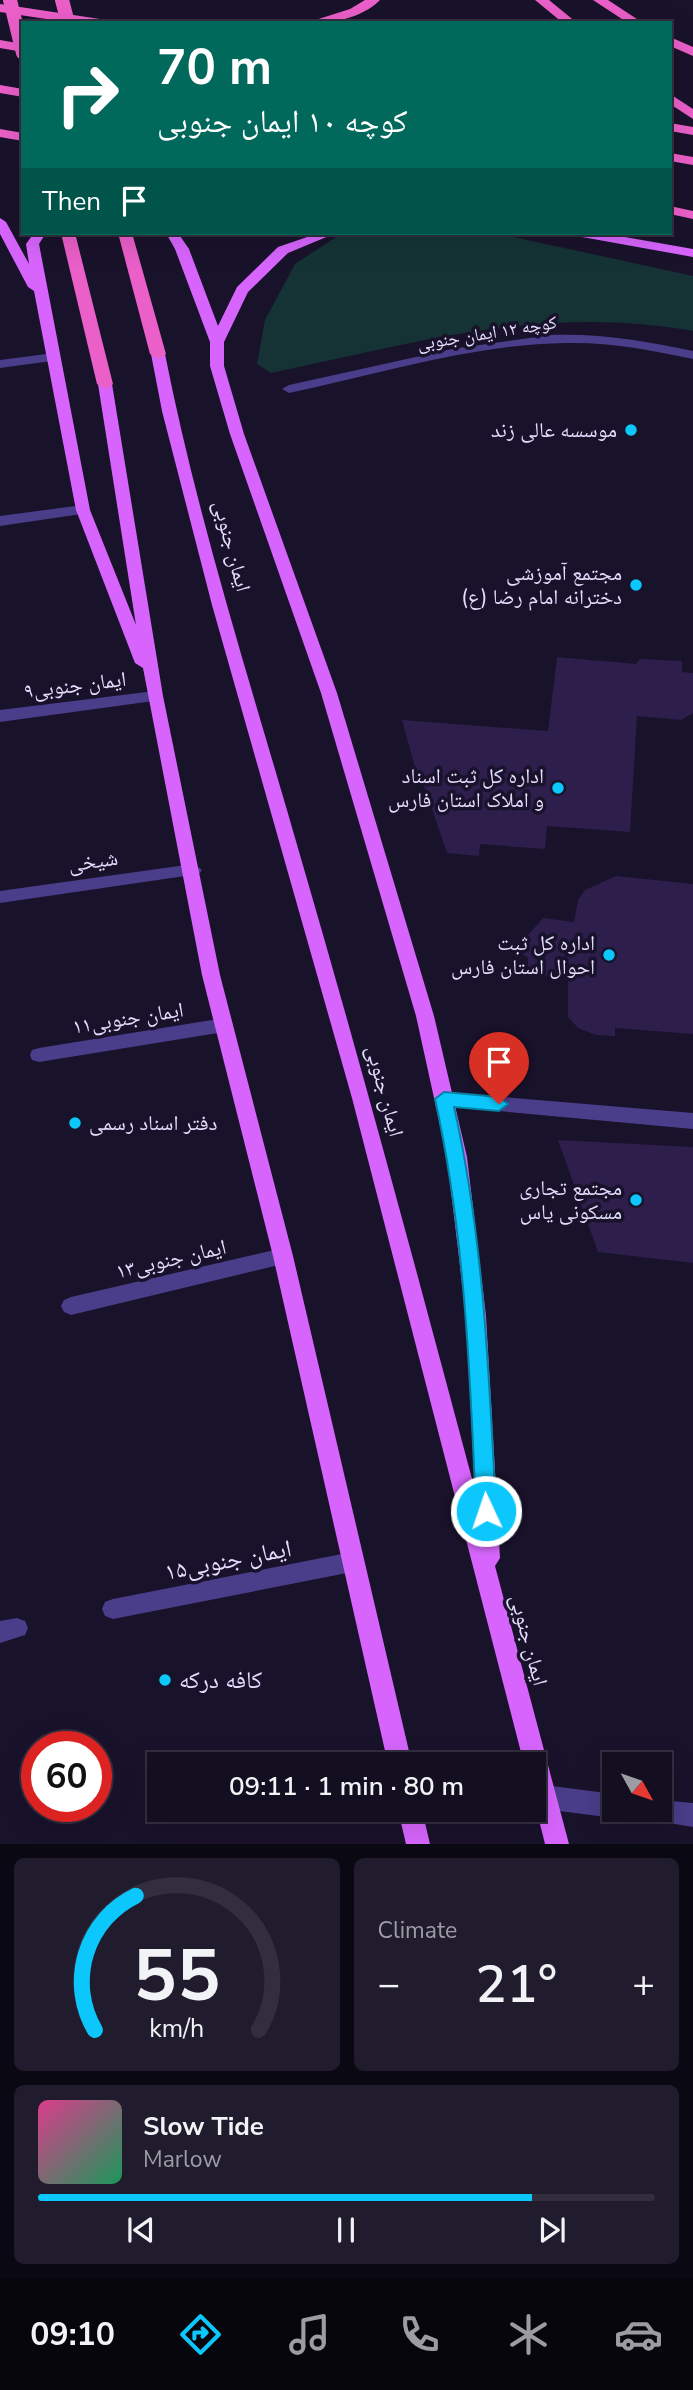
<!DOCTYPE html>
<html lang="en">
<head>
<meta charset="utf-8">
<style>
  :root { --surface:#130e20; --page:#201c2d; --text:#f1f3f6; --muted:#9d9ca5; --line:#322e3e; --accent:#0bc7fc }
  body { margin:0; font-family:"Nunito Sans","Noto Naskh Arabic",sans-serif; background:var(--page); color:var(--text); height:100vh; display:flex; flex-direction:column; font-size:26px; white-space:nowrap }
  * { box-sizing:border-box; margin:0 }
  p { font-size:23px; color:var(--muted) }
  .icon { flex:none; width:38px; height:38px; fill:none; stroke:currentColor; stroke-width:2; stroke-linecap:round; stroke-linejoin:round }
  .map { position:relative; height:1844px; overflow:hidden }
  .panel { display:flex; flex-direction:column; gap:14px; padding:14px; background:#0a0812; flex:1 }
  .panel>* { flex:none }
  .top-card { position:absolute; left:21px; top:21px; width:651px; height:214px; border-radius:0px; box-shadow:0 7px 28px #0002,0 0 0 2px var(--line); background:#00695c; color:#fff; overflow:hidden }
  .needle { width:46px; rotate:130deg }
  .controls { position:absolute; left:602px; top:1752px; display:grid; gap:14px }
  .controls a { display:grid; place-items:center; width:70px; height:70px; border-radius:0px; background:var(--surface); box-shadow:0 7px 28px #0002,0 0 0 2px var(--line); font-size:35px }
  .speed { position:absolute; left:21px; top:1731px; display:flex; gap:14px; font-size:35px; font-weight:700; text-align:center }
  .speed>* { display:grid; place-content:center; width:91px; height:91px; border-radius:50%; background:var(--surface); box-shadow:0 7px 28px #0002,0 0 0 2px var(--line); line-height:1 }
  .speed .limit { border:10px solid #d22; background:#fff; color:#111 }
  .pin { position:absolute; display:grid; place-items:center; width:60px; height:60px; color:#fff; margin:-72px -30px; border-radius:50% 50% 50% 0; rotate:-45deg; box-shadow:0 0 7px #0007 }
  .pin .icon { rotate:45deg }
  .me { position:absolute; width:77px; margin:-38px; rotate:357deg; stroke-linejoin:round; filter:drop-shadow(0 0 5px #0008) }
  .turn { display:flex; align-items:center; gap:24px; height:147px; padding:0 21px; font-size:32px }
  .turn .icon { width:91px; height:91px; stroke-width:2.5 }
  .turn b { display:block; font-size:49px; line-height:60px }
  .then { display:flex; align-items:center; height:66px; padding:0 21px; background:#0003; gap:14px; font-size:26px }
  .big { font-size:52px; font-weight:600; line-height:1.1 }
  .panel .widget { flex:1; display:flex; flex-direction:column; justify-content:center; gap:10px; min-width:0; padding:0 24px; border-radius:10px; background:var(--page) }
  .panel .dial { align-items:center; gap:0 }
  .dial svg { height:182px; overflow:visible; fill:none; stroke:var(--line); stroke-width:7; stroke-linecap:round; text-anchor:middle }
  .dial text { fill:var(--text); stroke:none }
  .song { display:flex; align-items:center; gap:21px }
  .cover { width:84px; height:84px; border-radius:10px; background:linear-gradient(135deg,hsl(330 70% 55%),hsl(150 70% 35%)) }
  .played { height:7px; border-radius:4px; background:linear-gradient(90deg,var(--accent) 80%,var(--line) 80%) }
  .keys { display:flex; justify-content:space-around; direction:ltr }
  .heat { display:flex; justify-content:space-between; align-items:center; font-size:38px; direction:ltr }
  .panel .tiles { flex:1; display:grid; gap:14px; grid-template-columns:1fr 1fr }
  .widget:last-child { grid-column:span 2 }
  .trip { position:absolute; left:147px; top:1752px; width:399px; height:70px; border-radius:0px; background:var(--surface); box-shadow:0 7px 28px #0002,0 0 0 2px var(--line); font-weight:600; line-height:70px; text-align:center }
  .menu { display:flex; height:112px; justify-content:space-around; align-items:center; background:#08060d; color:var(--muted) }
  .menu .icon { width:49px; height:49px }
  .menu .active { color:var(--accent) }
  .menu b { font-size:32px; color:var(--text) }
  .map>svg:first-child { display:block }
</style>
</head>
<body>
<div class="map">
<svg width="693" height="1844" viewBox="0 0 693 1844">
  <rect width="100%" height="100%" fill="#19122b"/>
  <path fill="#153335" d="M364 233 500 234 693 276V331C544 304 415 343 271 373L257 364 265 320 295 264 336 237Z"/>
  <path fill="#2d1e4c" d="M557 657 636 664 640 659 682 661V672L693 673V713L681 720 637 716 630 832 547 826 545 849 480 844 479 856 447 853 419 771H416L402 720 548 731Z
    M616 876 693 884V1034L615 1028V1036L596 1035 578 1028 568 1017V977L528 975V958L516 949 543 918 574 922 578 900 585 890Z
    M558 1140 693 1147V1263L598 1252Z"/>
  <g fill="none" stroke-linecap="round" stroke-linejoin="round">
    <path fill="#4a3d8a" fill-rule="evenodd" d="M551 335C599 333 646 341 693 351V359C651 350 609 342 566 343 473 344 380 374 289 393L282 389 289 385 452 349Z
      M54 353 59 354V360L0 368V360Z
      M83 505 90 510 88 513 0 526V516Z
      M155 691 163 696 161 700 0 722V710Z
      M224 1018 230 1020 233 1025 230 1030 224 1032 39 1062 32 1060 30 1055 32 1050 39 1048Z
      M444 1092 693 1113V1129L444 1106 437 1104 435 1099 437 1094Z
      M283 1248 290 1250 293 1256 290 1262 283 1264 71 1315 64 1312 61 1306 64 1300 71 1297Z
      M352 1552 360 1555 363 1562 360 1569 352 1572 113 1619 105 1616 102 1609 105 1602 113 1599Z
      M17 1618 25 1621 28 1628 25 1635 0 1643V1621Z
      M544 1785 614 1794V1810H624L622 1814 614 1818 544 1809 536 1805V1789Z
      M660 1800 693 1803V1827L639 1818 635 1810H660Z"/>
    <path fill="#4a3d8a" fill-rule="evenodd" d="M193 864 202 870 199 874 0 903V891Z"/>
    <path fill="#d765fd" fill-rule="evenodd" d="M0 218 6 222 29 264 26 244 34 233H46L39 244 90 510 136 625 98 384 105 380 112 384 163 696 220 975 293 1256 412 1764H388L273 1256 202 975 143 668 135 663 76 510 34 291 28 287 0 234Z
      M166 233H178L189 249 218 326 237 287 278 247 319 233H336L288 253 248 292 224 342V366L244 434 337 693 434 1016 467 1157 486 1316 500 1558 495 1566 569 1844H545L534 1800V1764H524L352 1098 212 605 162 411 151 354 153 351H163L165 354C199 526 254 694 302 862 363 1071 419 1280 475 1490L466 1316 447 1157 416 1016 321 693 230 434 210 366V342L175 249Z
      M576 233H602L693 249V257L582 237Z
      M398 1810H422L430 1844H406Z"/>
    <path fill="#ea5fc8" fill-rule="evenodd" d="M365 0H380C361 19 332 23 306 23L350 9Z
      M535 0H549L577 23H563Z
      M593 0H608L643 23H628Z
      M0 4 100 19 106 23H73L0 12Z
      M670 37 693 47V56L670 46Z
      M0 40 23 44V52L0 48Z
      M0 85 23 89V97L0 93Z
      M670 94 693 109V119L670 104Z
      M670 123 693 127V135L670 131Z
      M0 129 23 133V141L0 137Z
      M670 153 693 157V165L670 161Z
      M670 206 693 211V219L670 214Z
      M61 233H75L113 384 110 387 105 389 97 384Z
      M118 233H132L166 354 163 357 158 359 150 354Z"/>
    <path stroke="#ea5fc8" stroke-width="14" d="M10 0 23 53
      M62 0 68 23"/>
  </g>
  <path fill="#0bc7fc" stroke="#0781a4" stroke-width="2" d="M444 1092 499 1097 508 1104 499 1111 454 1107C484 1239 489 1375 496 1511L493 1517 486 1520 479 1517 476 1511C470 1373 465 1235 435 1099Z"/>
  <g fill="#0bc7fc" stroke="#19122b" stroke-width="2.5">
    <circle cx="631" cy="430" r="7"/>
    <circle cx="636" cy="585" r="7"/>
    <circle cx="558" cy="788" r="7"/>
    <circle cx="609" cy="955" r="7"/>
    <circle cx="75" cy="1123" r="7"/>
    <circle cx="636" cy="1200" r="7"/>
    <circle cx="165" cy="1680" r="7"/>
  </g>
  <g text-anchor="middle" stroke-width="7" stroke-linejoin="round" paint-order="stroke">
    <g font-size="18" fill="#e5ddff" stroke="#19122b">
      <text transform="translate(487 333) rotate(-9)" y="6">کوچه ۱۲ ایمان جنوبی</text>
    </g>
    <g font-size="21" fill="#e5ddff" stroke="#19122b" text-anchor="end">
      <text x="617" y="437">موسسه عالی زند</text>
      <text x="622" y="580">مجتمع آموزشی<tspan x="622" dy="24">دخترانه امام رضا (ع)</tspan></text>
      <text x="544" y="783">اداره کل ثبت اسناد<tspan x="544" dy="24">و املاک استان فارس</tspan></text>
      <text x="595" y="950">اداره کل ثبت<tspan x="595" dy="24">احوال استان فارس</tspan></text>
      <text x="89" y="1130" text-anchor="start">دفتر اسناد رسمی</text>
      <text x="622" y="1195">مجتمع تجاری<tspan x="622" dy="24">مسکونی یاس</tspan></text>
    </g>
    <g font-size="21" fill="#e5ddff" stroke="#19122b">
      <text transform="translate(232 546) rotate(75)" y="7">ایمان جنوبی</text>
      <text transform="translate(75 685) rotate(-7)" y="7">ایمان جنوبی۹</text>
      <text transform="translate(93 861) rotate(-8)" y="7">شیخی</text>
      <text transform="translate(128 1018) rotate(-9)" y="7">ایمان جنوبی۱۱</text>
      <text transform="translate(385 1091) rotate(75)" y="7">ایمان جنوبی</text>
      <text transform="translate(171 1259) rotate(-13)" y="7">ایمان جنوبی۱۳</text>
      <text transform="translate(529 1640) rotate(75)" y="7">ایمان جنوبی</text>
    </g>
    <g font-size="24" fill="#e5ddff" stroke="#19122b">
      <text transform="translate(228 1560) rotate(-11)" y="8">ایمان جنوبی۱۵</text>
    </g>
    <g font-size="24" fill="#e5ddff" stroke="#19122b" text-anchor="start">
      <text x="179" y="1688">کافه درکه</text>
    </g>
  </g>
</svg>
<div class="controls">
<a><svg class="needle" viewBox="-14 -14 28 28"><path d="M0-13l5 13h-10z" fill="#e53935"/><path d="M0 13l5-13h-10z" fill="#9d9ca5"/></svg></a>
</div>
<div class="speed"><div class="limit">60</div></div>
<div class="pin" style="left:499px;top:1104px;background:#d93025"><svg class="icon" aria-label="arrive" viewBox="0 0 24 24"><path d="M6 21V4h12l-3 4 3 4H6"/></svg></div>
<svg class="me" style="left:486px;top:1511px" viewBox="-20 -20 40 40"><circle r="17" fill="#0bc7fc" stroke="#fff" stroke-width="3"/><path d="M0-11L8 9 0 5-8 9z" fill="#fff"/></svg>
<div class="trip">09:11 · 1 min · 80 m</div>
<div class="top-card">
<div class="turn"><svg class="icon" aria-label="right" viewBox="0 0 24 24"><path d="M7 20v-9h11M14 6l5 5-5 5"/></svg><div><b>70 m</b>کوچه ۱۰ ایمان جنوبی</div></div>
<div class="then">Then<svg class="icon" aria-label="arrive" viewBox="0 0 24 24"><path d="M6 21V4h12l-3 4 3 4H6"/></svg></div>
</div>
</div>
<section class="panel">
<div class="tiles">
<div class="widget dial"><svg viewBox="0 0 100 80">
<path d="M14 69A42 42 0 1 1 86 69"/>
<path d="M14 69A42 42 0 0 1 32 10" stroke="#0bc7fc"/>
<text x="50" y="56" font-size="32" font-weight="700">55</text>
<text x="50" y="72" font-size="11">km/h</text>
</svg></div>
<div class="widget"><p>Climate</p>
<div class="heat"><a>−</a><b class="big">21°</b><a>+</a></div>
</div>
<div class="widget">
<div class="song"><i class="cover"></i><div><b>Slow Tide</b><p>Marlow</p></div></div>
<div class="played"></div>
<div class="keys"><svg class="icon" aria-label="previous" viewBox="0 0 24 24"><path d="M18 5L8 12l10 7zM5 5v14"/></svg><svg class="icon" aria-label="pause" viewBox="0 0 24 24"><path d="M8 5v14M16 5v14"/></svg><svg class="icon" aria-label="next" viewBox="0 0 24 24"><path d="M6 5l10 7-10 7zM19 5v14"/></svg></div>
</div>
</div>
</section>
<nav class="menu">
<b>09:10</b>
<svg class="icon active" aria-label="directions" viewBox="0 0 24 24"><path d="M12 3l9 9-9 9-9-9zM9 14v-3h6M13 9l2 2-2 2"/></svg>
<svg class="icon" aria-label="music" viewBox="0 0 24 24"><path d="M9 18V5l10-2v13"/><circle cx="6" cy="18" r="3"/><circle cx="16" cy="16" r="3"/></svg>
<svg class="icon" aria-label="phone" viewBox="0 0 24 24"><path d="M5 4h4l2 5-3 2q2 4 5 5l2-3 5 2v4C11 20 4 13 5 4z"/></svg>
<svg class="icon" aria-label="climate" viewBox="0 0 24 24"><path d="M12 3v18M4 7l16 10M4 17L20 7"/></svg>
<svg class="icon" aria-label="car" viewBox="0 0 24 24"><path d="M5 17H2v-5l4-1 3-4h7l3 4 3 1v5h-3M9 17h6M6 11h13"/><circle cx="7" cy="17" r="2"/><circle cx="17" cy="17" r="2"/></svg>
</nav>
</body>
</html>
